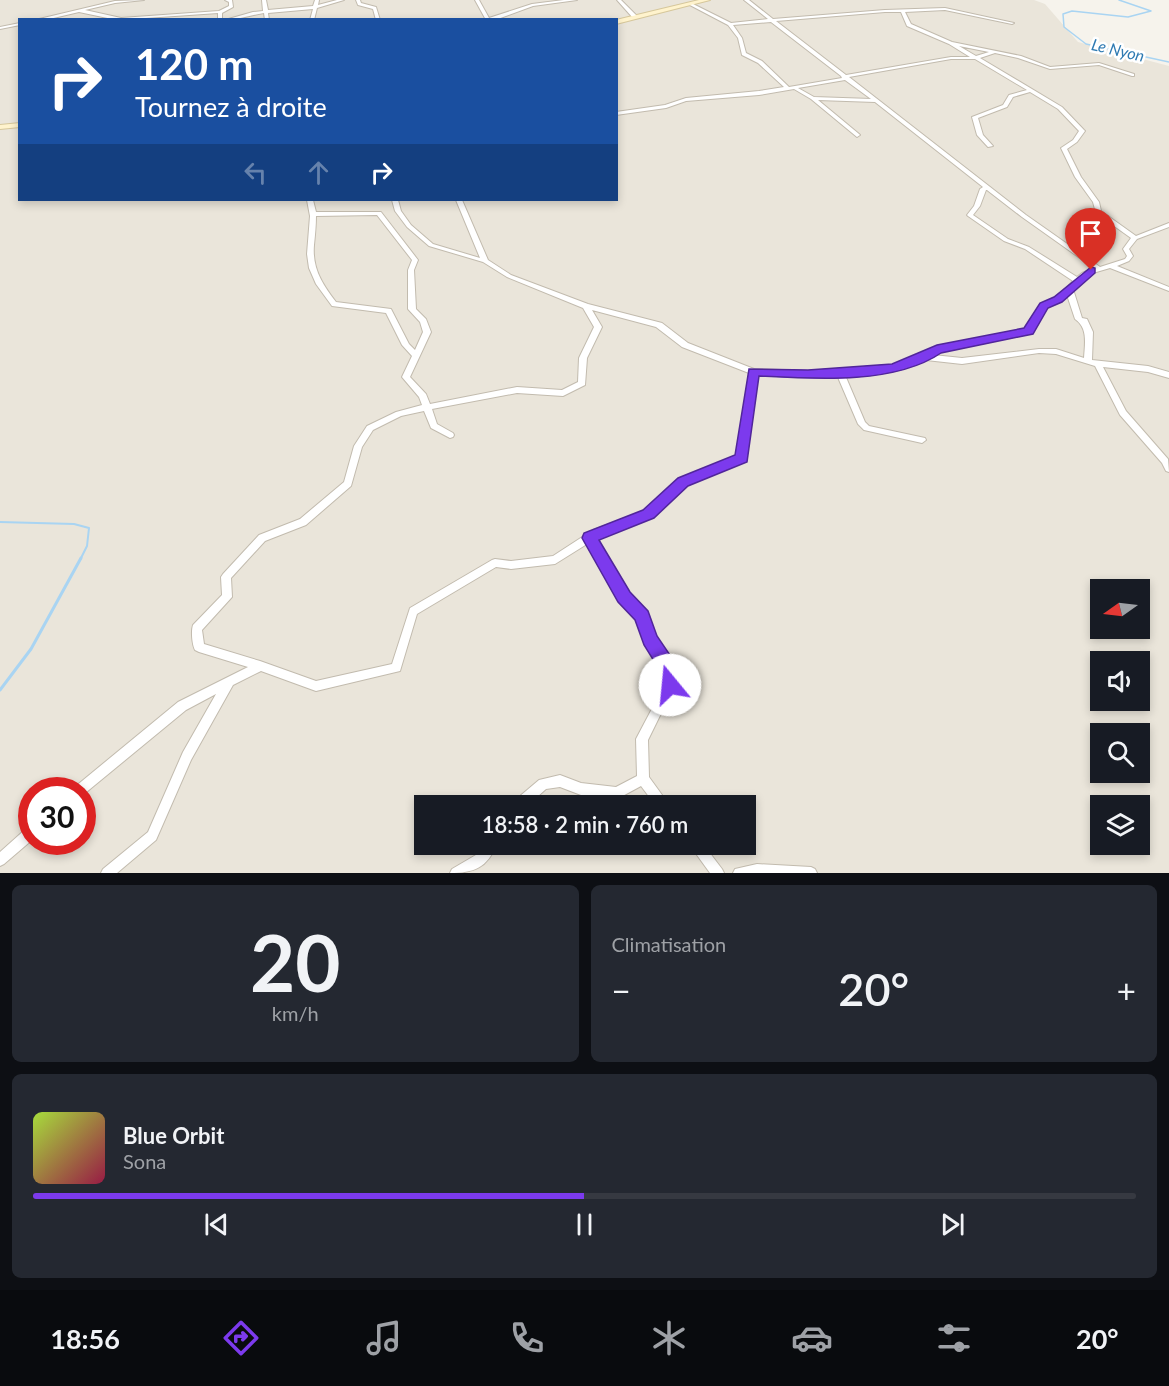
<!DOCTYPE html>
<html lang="fr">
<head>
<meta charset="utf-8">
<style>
  :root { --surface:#171b24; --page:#242831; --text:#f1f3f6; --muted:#9ea1a6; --line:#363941; --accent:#7c3aed }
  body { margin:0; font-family:Lato,sans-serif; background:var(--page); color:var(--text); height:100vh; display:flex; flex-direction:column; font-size:22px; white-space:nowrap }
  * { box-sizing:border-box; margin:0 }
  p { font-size:20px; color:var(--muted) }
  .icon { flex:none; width:33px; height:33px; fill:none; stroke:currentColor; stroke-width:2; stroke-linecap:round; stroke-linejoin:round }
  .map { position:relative; height:873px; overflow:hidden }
  .drawer { display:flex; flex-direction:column; gap:12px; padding:12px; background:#0d0f14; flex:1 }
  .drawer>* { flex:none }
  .banner { position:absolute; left:18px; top:18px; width:600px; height:183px; border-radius:0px; box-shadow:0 3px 9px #0003; background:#1a4fa0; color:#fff; overflow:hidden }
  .needle { width:39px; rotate:256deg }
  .fabs { position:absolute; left:1090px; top:579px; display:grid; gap:12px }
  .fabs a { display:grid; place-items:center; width:60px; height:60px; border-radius:0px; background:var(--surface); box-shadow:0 3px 9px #0003; font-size:30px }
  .speed { position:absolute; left:18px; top:777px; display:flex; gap:12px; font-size:30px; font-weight:700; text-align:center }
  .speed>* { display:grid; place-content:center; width:78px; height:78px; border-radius:50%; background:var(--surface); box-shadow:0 3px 9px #0003; line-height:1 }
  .speed .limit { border:9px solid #d22; background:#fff; color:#111 }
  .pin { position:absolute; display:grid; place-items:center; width:51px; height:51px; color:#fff; margin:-62px -26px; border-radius:50% 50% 50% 0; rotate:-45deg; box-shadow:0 0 6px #0007 }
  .pin .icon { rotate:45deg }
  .me { position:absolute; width:66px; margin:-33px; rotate:343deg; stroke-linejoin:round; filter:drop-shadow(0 0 4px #0008) }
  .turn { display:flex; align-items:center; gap:21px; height:126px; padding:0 18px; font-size:27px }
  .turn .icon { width:78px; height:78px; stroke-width:2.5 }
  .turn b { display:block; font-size:42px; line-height:51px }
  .lanes { display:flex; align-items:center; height:57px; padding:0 18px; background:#0003; justify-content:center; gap:30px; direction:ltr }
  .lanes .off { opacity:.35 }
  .big { font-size:45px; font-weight:600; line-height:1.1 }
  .drawer .tile { flex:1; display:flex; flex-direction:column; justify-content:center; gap:9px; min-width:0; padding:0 21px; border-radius:9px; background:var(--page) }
  .drawer .dial { align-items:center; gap:0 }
  .dial b { font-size:78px; line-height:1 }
  .song { display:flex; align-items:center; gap:18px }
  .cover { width:72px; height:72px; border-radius:9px; background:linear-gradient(135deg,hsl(80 70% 55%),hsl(340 70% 35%)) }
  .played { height:6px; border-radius:3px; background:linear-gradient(90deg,var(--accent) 50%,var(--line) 50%) }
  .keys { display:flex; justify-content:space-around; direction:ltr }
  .heat { display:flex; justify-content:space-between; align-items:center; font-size:33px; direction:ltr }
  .drawer .tiles { flex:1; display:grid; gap:12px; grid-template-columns:1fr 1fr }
  .tile:last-child { grid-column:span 2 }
  .trip { position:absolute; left:414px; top:795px; width:342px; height:60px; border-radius:0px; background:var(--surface); box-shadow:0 3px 9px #0003; font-weight:600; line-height:60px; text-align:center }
  .tabs { display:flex; height:96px; justify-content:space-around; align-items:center; background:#090b0e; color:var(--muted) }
  .tabs .icon { width:42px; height:42px }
  .tabs .active { color:var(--accent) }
  .tabs b { font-size:27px; color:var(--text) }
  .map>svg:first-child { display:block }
</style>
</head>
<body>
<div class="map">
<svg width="1169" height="873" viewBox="0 0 1169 873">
  <rect width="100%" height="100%" fill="#f6f3ec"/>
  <path fill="#eae5da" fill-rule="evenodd" d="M0 0H1034L1045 4 1078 42 1169 66V873H0ZM20 20H616V200H20ZM1101 590H1140V628H1101ZM1101 662H1140V700H1101ZM1101 734H1140V772H1101ZM32 790H82V842H32ZM424 806H746V844H424ZM1101 806H1140V844H1101Z"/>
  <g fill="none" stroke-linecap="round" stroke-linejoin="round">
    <path stroke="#a9d4f2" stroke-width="1.5" d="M1119 0 1151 11 1128 17 1072 11 1063 14 1064 27 1086 44 1169 62"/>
    <path stroke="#a9d4f2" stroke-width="2" d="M0 522 74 524 89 528 87 546 80 560"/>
    <path stroke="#a9d4f2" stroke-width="3" d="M0 690 31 649 81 558"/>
    <g stroke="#c2bbae" stroke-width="2">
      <path id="minor" d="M144 0 115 3 85 10 121 18 219 11 229 6V2L225 0H232L233 7 222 13V20H218V13L117 20 79 12 45 20H35L115 1Z
        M262 0H266L268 10 313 6 315 0H319L318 5 337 0H344L317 8 314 20H310L313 9 268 13 269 20H265L264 13C251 15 238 20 225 20L253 12 263 11Z
        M356 0H360L361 3 376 7 380 20H376L373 9 358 5Z
        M475 0H479L489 18 532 4 564 0H577L533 6 495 20H486Z
        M617 0H621L637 16V18H633Z
        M744 0H749L773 19 885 10 945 8 1014 23 1012 24 945 10 905 12 911 24 952 42 1021 56 1050 67 1099 63 1134 74V76H1132L1099 65 1050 69 1018 58 995 53 980 58 1062 107 1084 130 1085 131 1077 142 1067 149 1081 177 1099 202 1101 211 1136 236 1169 223V227L1137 239 1129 249 1133 256 1129 261 1117 266 1169 287V291L1110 268 1086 275 1073 289 1082 318 1087 319 1093 332 1092 360 1148 366 1169 372V378L1148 372 1103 367 1126 411 1168 459 1169 472 1166 471 1162 463 1120 415 1095 366 1056 354 1039 353 962 364 926 360 893 371 845 375 865 422 869 426 925 438 926 440 922 443 864 430 858 424 837 375 808 377 756 375 745 460 686 484 651 517 599 536 594 539 627 594 646 613 654 638 673 667 675 685 648 740 649 777 670 806H656L641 786 617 799 581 795 560 787 546 789 527 806H511L513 802 539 780 560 775 581 783 616 787 637 776 636 739 665 684 663 668 646 643 638 618 621 600 587 544 555 564 511 569 496 567 417 614 400 671 316 691 261 671 233 685 191 760 156 840 117 873H101L103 869 148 832 183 752 216 694 186 710 84 794 82 795V790H74L76 786 178 702 248 667 199 652 195 650C192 644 191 631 193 625L222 595 221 577 223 574 259 535 300 519 344 482 354 446 367 426 396 412 422 405 419 397 402 377 412 356 402 345 386 313 332 306 316 284 309 268 307 254 310 216 307 200H313L316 212H381L418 260 414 270 416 309 426 319 431 332 410 377 426 394 430 404 517 387 562 390 578 382 579 358 594 327 583 308 507 277 483 262 429 246 407 227 395 211 392 200H398L401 211 411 225 433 244 480 258 456 200H462L488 260 511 275 588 304 662 323 688 343 754 369 808 371 869 368 892 365 923 355 937 347 1026 329 1042 304 1056 298 1073 281 1025 249 1004 241 968 216 967 215 974 206 980 189 983 187 875 102 818 100 859 134 860 135 857 137 811 99 794 89 759 95 686 101 666 108 616 115V112L665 105 686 98 759 91 784 87 758 63 742 55 738 38 728 25 688 4 691 3 731 23 768 19ZM885 12H901L907 26 949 44 970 57H951L846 75 776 21ZM771 22 841 76 842 78 789 87 762 61 746 53 742 38 733 25ZM959 46 989 52 976 56ZM951 59H975L1027 90 1009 95 1003 105 972 117 977 135 988 147 993 146 983 135 978 118 1007 107 1013 97 1030 92 1058 109 1079 131 1073 140 1061 148 1075 177 1093 202 1096 213 1131 238 1123 249 1127 256 1125 259 1100 267 1026 215 849 77ZM845 80 871 99 814 97 798 88ZM986 190H987L1022 217 1094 268 1082 273 1077 277 1029 247 1008 239 973 215 980 206ZM377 215 412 260 408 270V309L420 322 423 332 415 350 409 344 391 309 336 302C322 284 312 268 314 245 315 235 316 226 316 216ZM1067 295 1075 319C1088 328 1085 343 1084 358L1056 349H1039L962 358 933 355 939 351 1031 333 1047 308 1060 302ZM592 310 656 327 682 347 749 373 738 456 680 480 645 511 593 530 553 556 511 561 495 559 492 560 410 608 392 664 316 681 260 661 204 644 202 630 232 597 231 578 265 541 306 525 351 486 362 447 373 430 401 416 424 411 431 428 450 438 453 437 454 435 453 433 437 424 432 409 517 393 563 396 585 385 587 358 602 327Z
        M20 23V25L0 29V27Z
        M32 825V840L4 864 0 866V852L28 827Z
        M484 844H497C487 868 474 873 450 873L452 869 481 852Z
        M689 844H703L722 869 724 873H710Z
        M757 864 811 867 815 869 817 873H733L735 869Z"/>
    </g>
    <g stroke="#d6c79b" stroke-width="2">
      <path id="secondary" d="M699 0H710L616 24V20Z
        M20 123V127L0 129V125Z"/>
    </g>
    <use href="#minor" fill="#fff" fill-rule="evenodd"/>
    <use href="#secondary" fill="#fff3cd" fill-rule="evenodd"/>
  </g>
  <path fill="#7c3aed" stroke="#51269a" stroke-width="1.5" d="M1091 267 1095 268V273L1062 302 1048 308 1033 334 941 353C894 385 813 379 759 376L747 462 688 486 654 518 599 540 630 592 648 611 657 636 674 661 679 685 676 691 670 694 664 691 659 669 644 645 635 620 618 602 582 538 584 533 643 510 678 478 735 455 749 369 808 370 892 364 937 345 1024 328 1040 303 1054 297Z"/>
  <g text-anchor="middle" stroke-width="5" stroke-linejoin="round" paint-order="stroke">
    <g font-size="16" font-style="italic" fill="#2e7ab2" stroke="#fff">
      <text transform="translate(1118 50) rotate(13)" y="6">Le Nyon</text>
    </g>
  </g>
</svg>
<div class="fabs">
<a><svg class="needle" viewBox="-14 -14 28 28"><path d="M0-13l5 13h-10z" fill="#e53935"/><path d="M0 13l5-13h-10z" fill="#9ea1a6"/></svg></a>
<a><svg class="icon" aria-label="sound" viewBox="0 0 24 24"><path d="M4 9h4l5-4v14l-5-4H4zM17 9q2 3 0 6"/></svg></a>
<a><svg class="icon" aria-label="search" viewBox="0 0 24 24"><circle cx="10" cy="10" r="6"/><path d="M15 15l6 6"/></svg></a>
<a><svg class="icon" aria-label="layers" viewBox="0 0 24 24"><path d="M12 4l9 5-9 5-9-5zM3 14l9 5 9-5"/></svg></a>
</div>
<div class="speed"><div class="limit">30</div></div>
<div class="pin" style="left:1091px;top:270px;background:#d93025"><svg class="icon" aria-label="arrive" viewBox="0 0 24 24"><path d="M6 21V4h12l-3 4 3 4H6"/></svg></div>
<svg class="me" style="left:670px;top:685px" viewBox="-20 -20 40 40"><circle r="19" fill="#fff"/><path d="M0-13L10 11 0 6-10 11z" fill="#7c3aed"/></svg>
<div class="trip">18:58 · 2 min · 760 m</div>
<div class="banner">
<div class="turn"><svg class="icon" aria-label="right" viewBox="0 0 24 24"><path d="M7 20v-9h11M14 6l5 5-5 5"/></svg><div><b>120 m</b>Tournez à droite</div></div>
<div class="lanes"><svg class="icon off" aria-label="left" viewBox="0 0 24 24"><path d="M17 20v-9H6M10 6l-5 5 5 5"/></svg><svg class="icon off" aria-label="ahead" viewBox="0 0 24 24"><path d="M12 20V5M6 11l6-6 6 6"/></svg><svg class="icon" aria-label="right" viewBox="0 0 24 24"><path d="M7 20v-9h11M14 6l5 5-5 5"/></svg></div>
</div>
</div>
<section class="drawer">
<div class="tiles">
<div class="tile dial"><b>20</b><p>km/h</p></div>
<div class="tile"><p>Climatisation</p>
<div class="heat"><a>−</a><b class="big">20°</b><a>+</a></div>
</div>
<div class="tile">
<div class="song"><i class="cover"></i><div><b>Blue Orbit</b><p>Sona</p></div></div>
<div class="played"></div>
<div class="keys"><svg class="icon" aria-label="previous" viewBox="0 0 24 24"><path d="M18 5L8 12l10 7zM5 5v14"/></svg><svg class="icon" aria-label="pause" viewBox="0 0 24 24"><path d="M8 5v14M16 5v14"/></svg><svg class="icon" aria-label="next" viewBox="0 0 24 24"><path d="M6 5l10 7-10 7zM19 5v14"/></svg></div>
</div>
</div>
</section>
<nav class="tabs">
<b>18:56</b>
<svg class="icon active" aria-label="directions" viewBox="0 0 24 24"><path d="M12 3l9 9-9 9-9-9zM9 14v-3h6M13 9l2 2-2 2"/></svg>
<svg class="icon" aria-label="music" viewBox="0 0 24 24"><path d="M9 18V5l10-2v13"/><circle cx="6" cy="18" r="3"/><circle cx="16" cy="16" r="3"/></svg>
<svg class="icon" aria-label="phone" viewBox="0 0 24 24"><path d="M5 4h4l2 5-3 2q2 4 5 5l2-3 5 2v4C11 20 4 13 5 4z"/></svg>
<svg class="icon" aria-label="climate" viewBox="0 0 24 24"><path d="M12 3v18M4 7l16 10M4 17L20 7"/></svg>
<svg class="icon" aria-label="car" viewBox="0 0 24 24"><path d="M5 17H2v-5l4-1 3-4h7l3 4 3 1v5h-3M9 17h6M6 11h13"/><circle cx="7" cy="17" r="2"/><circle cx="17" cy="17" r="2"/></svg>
<svg class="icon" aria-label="filters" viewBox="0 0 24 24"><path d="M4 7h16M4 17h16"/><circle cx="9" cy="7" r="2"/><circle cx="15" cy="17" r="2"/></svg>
<b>20°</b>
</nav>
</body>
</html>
